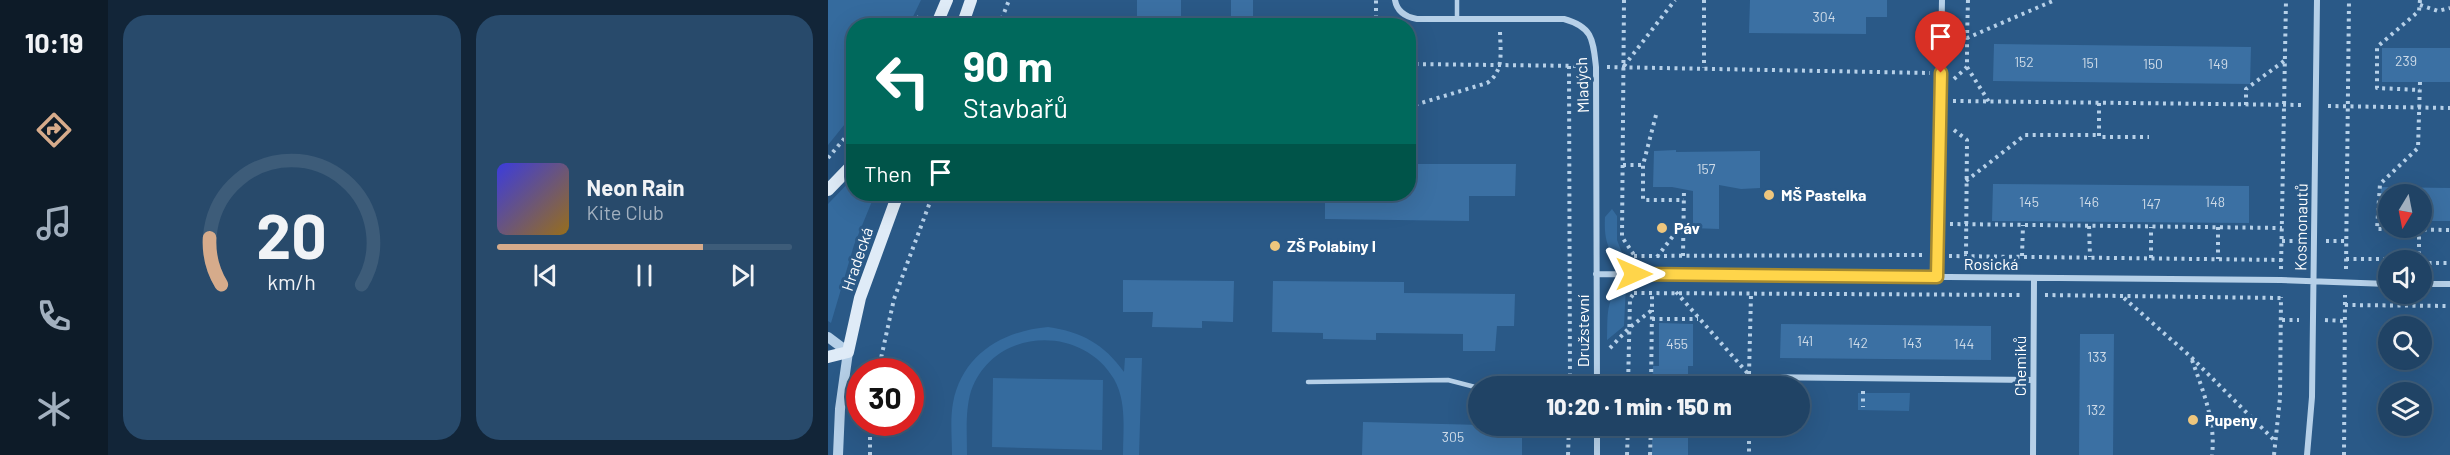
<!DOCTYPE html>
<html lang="en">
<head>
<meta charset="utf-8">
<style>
  :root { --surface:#204365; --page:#284a6b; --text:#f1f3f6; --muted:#a2b0bf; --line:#3d5c79; --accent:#d6ab8b }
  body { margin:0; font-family:Barlow,sans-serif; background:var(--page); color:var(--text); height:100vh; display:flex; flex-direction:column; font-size:22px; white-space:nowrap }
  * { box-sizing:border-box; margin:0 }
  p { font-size:20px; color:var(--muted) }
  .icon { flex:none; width:33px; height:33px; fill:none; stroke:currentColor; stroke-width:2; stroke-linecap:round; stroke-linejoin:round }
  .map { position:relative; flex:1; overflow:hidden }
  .panel { display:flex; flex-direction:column; gap:15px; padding:15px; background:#122538; width:720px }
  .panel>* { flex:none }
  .hud { position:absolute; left:18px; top:18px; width:570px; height:183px; border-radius:24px; box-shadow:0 6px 24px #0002,0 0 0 2px var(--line); background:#00695c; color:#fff; overflow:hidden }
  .needle { width:39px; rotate:190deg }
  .controls { position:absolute; left:1550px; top:184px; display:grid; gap:12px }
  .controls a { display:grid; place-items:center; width:54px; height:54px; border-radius:50%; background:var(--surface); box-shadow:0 6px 24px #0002,0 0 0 2px var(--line); font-size:30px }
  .speed { position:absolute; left:18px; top:358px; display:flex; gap:12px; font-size:30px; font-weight:700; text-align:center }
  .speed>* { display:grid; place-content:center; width:78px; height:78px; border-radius:50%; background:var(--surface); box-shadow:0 6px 24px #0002,0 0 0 2px var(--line); line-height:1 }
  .speed .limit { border:9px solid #d22; background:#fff; color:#111 }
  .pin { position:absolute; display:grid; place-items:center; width:51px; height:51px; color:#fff; margin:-62px -26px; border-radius:50% 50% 50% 0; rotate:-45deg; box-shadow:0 0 6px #0007 }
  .pin .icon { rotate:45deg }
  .me { position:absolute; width:66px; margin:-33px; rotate:90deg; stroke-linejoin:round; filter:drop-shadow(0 0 4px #0008) }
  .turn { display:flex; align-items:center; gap:21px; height:126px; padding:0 18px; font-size:27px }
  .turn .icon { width:78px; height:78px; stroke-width:2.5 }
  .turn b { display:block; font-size:42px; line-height:51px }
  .then { display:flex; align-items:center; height:57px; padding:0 18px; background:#0003; gap:12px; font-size:22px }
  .panel .tile { flex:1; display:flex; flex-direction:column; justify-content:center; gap:9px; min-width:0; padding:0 21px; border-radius:24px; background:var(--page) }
  .panel .dial { align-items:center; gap:0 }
  .dial svg { height:156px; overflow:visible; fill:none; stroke:var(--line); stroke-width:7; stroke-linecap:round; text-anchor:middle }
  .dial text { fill:var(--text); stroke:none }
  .song { display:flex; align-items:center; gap:18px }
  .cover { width:72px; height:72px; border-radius:9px; background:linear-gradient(135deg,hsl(240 70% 55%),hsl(40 70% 35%)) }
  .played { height:6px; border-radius:3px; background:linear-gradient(90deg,var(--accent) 70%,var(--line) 70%) }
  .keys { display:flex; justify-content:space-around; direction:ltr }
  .panel .tiles { flex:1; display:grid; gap:15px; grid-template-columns:repeat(2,1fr) }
  .trip { position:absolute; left:640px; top:376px; width:342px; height:60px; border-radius:30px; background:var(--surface); box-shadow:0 6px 24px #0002,0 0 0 2px var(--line); font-weight:800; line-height:60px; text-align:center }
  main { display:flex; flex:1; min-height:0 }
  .menu { display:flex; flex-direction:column; width:108px; justify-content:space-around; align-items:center; background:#0d1b28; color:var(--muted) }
  .menu .icon { width:42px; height:42px }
  .menu .current { color:var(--accent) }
  .menu b { font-size:27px; color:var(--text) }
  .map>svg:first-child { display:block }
</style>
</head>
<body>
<main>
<nav class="menu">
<b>10:19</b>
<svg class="icon current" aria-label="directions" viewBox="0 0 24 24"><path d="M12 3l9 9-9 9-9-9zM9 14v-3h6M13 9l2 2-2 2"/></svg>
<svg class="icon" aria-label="music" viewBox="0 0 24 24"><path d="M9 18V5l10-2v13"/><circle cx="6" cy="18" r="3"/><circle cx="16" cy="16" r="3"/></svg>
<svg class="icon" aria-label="phone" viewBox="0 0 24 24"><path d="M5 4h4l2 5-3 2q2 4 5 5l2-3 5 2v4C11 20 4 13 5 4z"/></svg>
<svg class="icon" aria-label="climate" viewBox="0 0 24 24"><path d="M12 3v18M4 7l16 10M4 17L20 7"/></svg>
</nav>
<section class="panel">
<div class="tiles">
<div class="tile dial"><svg viewBox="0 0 100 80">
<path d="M14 69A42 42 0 1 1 86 69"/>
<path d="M14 69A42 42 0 0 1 8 45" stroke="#d6ab8b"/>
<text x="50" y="56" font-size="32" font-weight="700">20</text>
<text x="50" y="72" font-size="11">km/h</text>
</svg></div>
<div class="tile">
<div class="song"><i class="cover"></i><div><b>Neon Rain</b><p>Kite Club</p></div></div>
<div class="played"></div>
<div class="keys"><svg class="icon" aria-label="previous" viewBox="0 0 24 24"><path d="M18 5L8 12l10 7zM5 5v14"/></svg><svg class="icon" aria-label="pause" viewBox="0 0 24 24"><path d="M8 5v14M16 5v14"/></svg><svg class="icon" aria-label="next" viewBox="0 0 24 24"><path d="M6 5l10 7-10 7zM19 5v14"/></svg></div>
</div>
</div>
</section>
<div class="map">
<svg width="1622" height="455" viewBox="0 0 1622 455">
  <rect width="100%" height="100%" fill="#2a5987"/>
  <path fill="#356b9e" d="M0 0H93L81 25 26 26 25 114 0 145Z
    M25 178 26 194H47L26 245 3 323 0 321V204Z
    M784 209 789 216V240L798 263C778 255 776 236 777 217Z
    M798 284 796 326 779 340C780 320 776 294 798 284Z
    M220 327C254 332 276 344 296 372L297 358H314L311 455H295C295 430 299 402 286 379 253 323 165 328 143 391 137 411 139 434 139 455H124C124 438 122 419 125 403 134 355 174 331 220 327Z
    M165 378 275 380 274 450 164 447Z
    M1030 393H1082L1081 411 1030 410Z"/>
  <path fill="#3b70a3" d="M309 0H353V19L309 18Z
    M403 0H425V26H403Z
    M922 0H1059V17H1038V34L921 33Z
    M1166 44 1423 47 1422 84 1165 81Z
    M1554 48H1622V82H1554Z
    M848 150V152L932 151V188L913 189 891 185V229L865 228V191L844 187H825L826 151Z
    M580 164H688L687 196H641V221L497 219V194H580Z
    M1165 184 1421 186V223L1164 221Z
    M1553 187 1622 188V221H1593V195H1560V221H1552Z
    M295 280 406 281 405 322 374 321V328L324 327 325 312H295Z
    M445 281 576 282V293L687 294 686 326H669L667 351H635V334L548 333V340L495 339V333L444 332Z
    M831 323 865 324V366H860V387H824L825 366H831Z
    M953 324 1163 326V360L952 358Z
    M1252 334H1286L1285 455H1251Z
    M535 422 694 426V455H534Z
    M824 426H860V455H824Z"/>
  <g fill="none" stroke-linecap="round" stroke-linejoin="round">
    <path stroke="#b6d0e8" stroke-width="4" stroke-dasharray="3 4.5" stroke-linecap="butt" d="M796 0 794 237 806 255
      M876 0V68
      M1140 0 1139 38 1227 0
      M1592 0 1591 11 1549 47V88L1592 90
      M1592 5 1610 11 1622 8
      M87 26 92 14
      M171 26 181 0
      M548 26V0
      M580 64 757 66
      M741 66 742 387
      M796 66 847 0
      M779 67 1102 73
      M1139 67 1161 102
      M1126 79 1139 67V38
      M1592 82 1590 148 1552 184 1549 229 1622 230
      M1125 101 1474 105
      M1271 103V137H1321
      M1418 105V89L1456 61
      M1500 106 1622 108
      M580 107 659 83C677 71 672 50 672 30
      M828 115 815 165V200H856
      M1126 130 1139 140 1138 256
      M0 158 26 127
      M795 165H815
      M1138 181 1197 135H1271
      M1122 224 1454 228
      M1261 226 1262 257
      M1390 227V259
      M1591 229V261
      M1454 241H1472
      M1498 241H1518
      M806 256 1096 255
      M855 256 856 189
      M1121 256 1454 260
      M1194 256 1195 225
      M829 257 855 223
      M1323 258V227
      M1518 259H1582L1587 261
      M1593 263H1622
      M1453 269 1458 0
      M1518 269 1521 0
      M848 292 922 376
      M806 293 1195 295
      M1217 295 1453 298
      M1296 298 1363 357 1448 442
      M1517 305 1622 306
      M824 319H870
      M1454 320H1471
      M1497 320 1517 321
      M782 348 801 328 824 310V292
      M1364 360C1375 391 1388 422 1384 455
      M50 372 66 299 105 194
      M921 374 923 295
      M800 387 802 299 806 293
      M823 387 824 310
      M1035 391V407
      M921 426V455
      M42 455V423
      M740 455 741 426
      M799 455 800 426
      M822 455 823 426
      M1446 455 1452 398 1453 297
      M1516 455 1517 295"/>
    <path stroke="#b6d0e8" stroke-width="4.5" d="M629 0V19
      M480 382 620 380 651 388"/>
    <path stroke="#b6d0e8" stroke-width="6" d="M567 0C569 12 578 17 589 19H736C765 27 765 40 768 67L769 387
      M768 274 1453 280 1560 284
      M1109 277 1114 0
      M1593 284H1622
      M935 377 1205 380
      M769 426V455
      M1205 455 1206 278
      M1479 455 1484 397 1489 0"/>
    <path stroke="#b6d0e8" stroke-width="10" d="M0 337 20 352 12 409 10 455"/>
    <path stroke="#dfebf7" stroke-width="12" d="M108 26 119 0
      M134 26 143 0
      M0 190 26 163
      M0 357 20 352 32 298 70 194"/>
  </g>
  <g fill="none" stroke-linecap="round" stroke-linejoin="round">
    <g stroke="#a68a30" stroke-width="15">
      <path id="route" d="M806 274 1109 277 1113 73"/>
    </g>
    <use href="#route" stroke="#ffd54a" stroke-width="10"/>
  </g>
  <g fill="#eec67d" stroke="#2a5987" stroke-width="2">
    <circle cx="941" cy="195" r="6"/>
    <circle cx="834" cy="228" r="6"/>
    <circle cx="447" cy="246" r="6"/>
    <circle cx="1365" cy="420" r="6"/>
  </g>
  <g text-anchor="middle" stroke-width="6" stroke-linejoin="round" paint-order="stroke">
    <g font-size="14" fill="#cedbe8">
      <text x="996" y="22">304</text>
      <text x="1578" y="66">239</text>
      <text x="1196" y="67">152</text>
      <text x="1262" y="68">151</text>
      <text x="1325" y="69">150</text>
      <text x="1390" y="69">149</text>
      <text x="878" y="174">157</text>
      <text x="1201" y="207">145</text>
      <text x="1261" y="207">146</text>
      <text x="1387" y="207">148</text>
      <text x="1323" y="209">147</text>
      <text x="977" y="346">141</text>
      <text x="1030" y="348">142</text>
      <text x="1084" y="348">143</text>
      <text x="849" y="349">455</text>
      <text x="1136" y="349">144</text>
      <text x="1269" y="362">133</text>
      <text x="1268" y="415">132</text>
      <text x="625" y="442">305</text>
    </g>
    <g font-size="16" fill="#fff" stroke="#2a5987">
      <text transform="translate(754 85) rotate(-92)" y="6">Mladých</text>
      <text transform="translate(1473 227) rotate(-89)" y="6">Kosmonautů</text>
      <text transform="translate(29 259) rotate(-71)" y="6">Hradecká</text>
      <text x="1163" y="270">Rosická</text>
      <text transform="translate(755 331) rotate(-90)" y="6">Družstevní</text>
      <text transform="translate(1192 366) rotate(-90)" y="6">Chemiků</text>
    </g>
    <g font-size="16" font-weight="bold" fill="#fff" stroke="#2a5987" text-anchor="start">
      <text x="953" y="201">MŠ Pastelka</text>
      <text x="846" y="234">Páv</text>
      <text x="459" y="252">ZŠ Polabiny I</text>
      <text x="1377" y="426">Pupeny</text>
    </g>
  </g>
</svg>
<div class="controls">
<a><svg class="needle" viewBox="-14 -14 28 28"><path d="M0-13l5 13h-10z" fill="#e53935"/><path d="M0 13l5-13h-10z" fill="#a2b0bf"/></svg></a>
<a><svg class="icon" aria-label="sound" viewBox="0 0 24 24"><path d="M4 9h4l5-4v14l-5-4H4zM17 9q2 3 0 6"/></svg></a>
<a><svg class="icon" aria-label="search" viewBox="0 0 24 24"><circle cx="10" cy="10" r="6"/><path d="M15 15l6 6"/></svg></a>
<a><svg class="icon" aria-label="layers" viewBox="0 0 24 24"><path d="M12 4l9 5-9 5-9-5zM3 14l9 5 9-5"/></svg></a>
</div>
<div class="speed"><div class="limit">30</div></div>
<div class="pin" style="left:1113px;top:73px;background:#d93025"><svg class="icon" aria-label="arrive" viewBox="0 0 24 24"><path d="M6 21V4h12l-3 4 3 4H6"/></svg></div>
<svg class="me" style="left:806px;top:274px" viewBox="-20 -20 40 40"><path d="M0-17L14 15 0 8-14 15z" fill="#ffd54a" stroke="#fff" stroke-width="4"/></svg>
<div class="trip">10:20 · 1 min · 150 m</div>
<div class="hud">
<div class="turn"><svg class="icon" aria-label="left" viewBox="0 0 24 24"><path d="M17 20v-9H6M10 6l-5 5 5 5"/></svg><div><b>90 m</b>Stavbařů</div></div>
<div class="then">Then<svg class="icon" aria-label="arrive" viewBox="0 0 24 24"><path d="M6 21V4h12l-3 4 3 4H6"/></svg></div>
</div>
</div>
</main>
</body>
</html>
